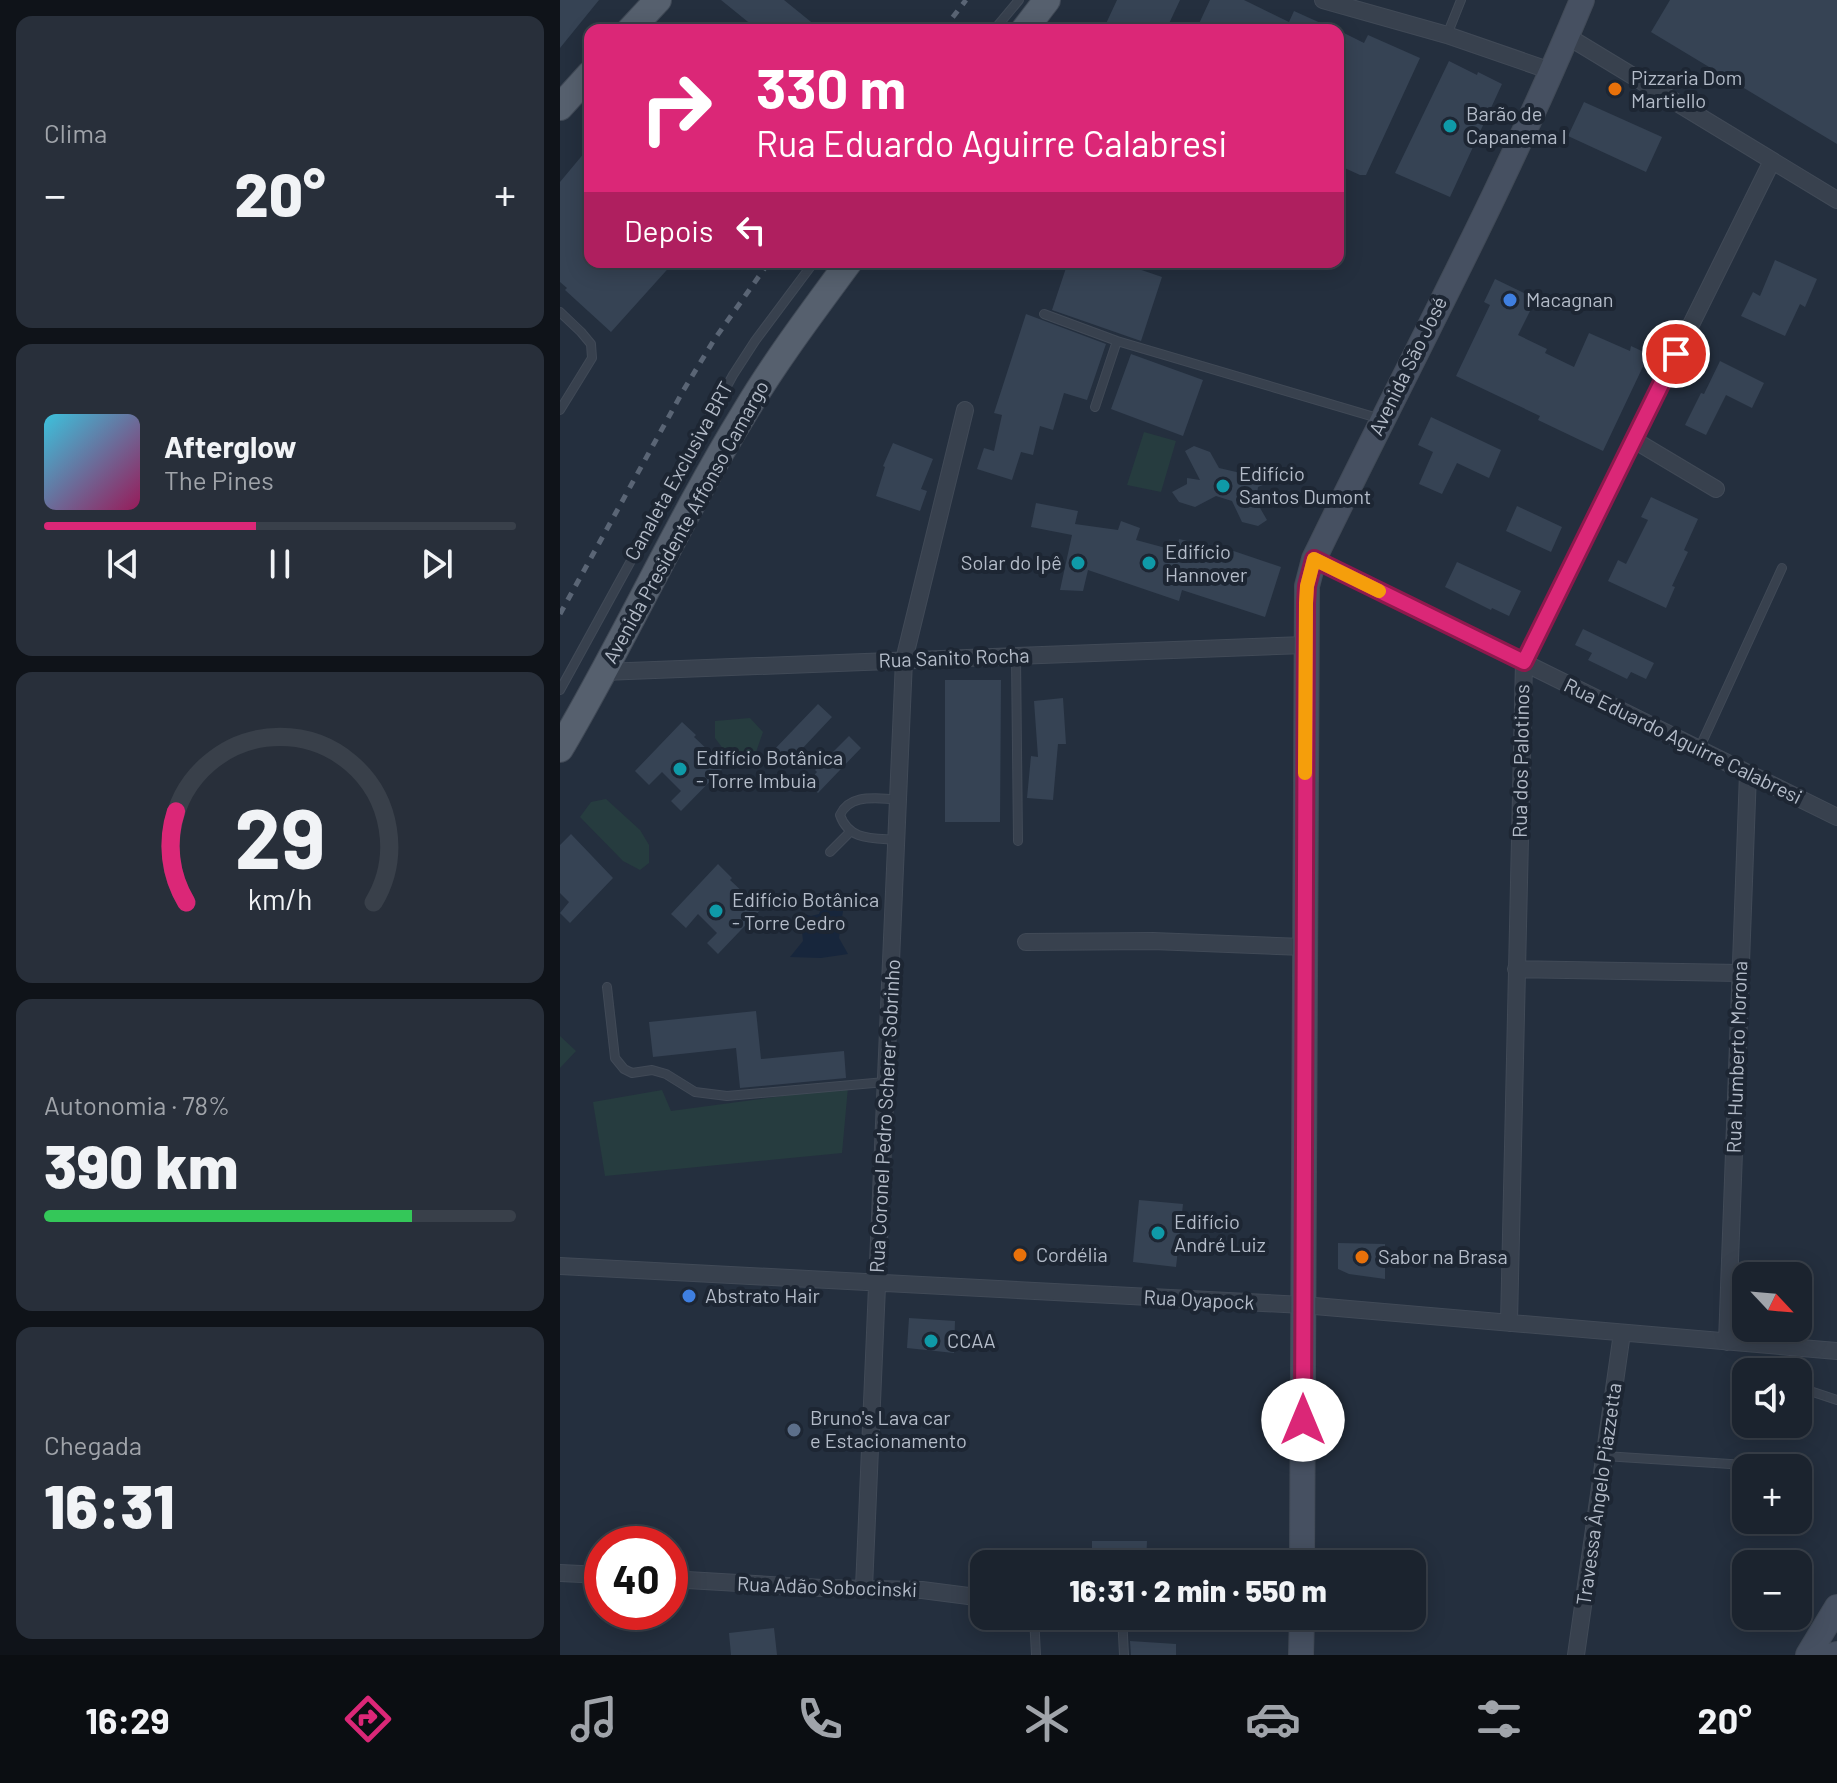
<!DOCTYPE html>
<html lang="pt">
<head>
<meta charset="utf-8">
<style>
  :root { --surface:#1b232e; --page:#282f3a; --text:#f1f3f6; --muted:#a0a4aa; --line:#39404a; --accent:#db2777 }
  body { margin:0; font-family:Barlow,sans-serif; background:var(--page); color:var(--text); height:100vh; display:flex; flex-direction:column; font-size:30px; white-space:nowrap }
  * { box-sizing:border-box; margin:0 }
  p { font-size:26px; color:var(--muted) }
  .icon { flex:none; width:44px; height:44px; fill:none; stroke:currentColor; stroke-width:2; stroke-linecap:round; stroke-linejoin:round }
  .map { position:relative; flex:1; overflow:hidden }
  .side { display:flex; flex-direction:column; gap:16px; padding:16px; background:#0f1319; width:560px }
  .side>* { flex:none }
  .hud { position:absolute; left:24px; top:24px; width:760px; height:244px; border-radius:16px; box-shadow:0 4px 20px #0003,0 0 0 2px var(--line); background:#db2777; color:#fff; overflow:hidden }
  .needle { width:52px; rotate:116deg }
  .buttons { position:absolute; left:1172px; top:1262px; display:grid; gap:16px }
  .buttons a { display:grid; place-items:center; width:80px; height:80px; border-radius:16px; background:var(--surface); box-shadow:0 4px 20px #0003,0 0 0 2px var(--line); font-size:40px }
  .speed { position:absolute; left:24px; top:1526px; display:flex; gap:16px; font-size:40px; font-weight:700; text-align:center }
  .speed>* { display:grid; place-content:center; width:104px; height:104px; border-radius:50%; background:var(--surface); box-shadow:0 4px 20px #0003,0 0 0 2px var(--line); line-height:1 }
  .speed .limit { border:12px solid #d22; background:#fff; color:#111 }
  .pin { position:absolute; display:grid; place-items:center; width:68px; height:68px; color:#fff; margin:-34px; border:4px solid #fff; border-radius:50%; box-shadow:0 2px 8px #0007 }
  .me { position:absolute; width:88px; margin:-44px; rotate:0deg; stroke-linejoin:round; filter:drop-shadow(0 0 6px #0008) }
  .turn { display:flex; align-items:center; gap:28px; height:168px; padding:0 40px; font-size:36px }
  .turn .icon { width:104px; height:104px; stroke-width:2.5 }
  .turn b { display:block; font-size:56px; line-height:68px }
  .then { display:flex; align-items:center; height:76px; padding:0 40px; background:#0003; gap:16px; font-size:30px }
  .big { font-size:60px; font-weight:800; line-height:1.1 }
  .side .card { flex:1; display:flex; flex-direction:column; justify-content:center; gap:12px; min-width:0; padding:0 28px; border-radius:16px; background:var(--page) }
  .side .dial { align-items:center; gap:0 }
  .dial svg { height:208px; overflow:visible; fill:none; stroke:var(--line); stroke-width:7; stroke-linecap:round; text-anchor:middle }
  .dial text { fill:var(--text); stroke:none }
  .song { display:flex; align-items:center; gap:24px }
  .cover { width:96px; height:96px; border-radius:12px; background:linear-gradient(135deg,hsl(190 70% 55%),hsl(330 70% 35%)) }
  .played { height:8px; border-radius:4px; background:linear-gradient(90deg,var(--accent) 45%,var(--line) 45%) }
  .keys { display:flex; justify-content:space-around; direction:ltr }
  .heat { display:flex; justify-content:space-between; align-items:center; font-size:44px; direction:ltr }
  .charge { height:12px; border-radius:6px; background:linear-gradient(90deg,#34c759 78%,var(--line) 0) }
  .trip { position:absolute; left:410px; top:1550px; width:456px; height:80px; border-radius:16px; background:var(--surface); box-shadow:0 4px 20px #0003,0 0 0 2px var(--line); font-weight:800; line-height:80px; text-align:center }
  .dock { display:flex; height:128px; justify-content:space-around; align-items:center; background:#0b0e12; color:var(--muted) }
  .dock .icon { width:56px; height:56px }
  .dock .current { color:var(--accent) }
  .dock b { font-size:36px; color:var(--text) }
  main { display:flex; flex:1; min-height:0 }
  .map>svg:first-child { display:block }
</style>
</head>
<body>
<main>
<section class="side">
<div class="card"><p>Clima</p>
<div class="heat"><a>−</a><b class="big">20°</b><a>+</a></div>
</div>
<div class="card">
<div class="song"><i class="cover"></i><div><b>Afterglow</b><p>The Pines</p></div></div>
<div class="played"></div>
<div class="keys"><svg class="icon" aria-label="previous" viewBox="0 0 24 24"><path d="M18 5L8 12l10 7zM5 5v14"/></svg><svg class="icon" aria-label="pause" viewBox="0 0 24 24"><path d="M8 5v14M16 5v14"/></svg><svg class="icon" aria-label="next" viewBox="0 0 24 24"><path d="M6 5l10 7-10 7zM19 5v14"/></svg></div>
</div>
<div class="card dial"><svg viewBox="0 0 100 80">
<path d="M14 69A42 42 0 1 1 86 69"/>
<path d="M14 69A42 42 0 0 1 10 34" stroke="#db2777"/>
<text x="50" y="56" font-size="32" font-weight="700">29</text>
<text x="50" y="72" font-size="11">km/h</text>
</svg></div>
<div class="card"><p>Autonomia · 78%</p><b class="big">390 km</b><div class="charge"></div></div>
<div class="card"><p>Chegada</p><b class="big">16:31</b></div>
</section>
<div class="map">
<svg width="1277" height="1655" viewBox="0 0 1277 1655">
  <rect width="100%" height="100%" fill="#242f3e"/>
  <path fill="#263c3f" d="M584 432 616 441 601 492 567 485Z
    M190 718 203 732 196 752 181 756 164 750 155 738V721Z
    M46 799 80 830 89 845V863L80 870 63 861 20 817 31 802Z
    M0 1036 16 1051 0 1068Z
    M288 1087 282 1153 45 1176 33 1102 102 1090 111 1111Z"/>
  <path fill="#17263c" d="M275 898 283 911 279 938 288 954 261 958 230 957 243 941 242 931 234 920 240 913 251 916 259 914 264 901Z"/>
  <path fill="#364354" d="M0 0H39L0 48Z
    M161 0H224L261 30H198Z
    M557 0H620L606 30H543Z
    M650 0H684L729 22 734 11 776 30H636Z
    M1110 0H1277V144L1091 32Z
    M778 30 804 43 808 35 860 58 806 175H800L778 165Z
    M889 61 917 75 918 72 942 84 890 197 835 173Z
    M1024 102 1102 137 1086 172 1008 136Z
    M30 146V262H114L51 332 5 290 7 288 0 282V182Z
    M1215 260 1257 279 1245 307 1240 304 1225 336 1181 316 1193 292 1200 296Z
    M508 262H558L602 277 581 341 492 310Z
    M935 279 976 299 958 335 987 349 985 353 1014 367 1029 333 1070 351 1071 346 1084 352 1082 356 1087 358 1043 451 978 420 980 416 896 376 930 305 924 302Z
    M466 314 546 344 527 400 504 393 493 430 480 426 473 455 461 452 452 480 417 469 424 448 434 451 442 415 434 413Z
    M571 354 643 380 623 436 551 409Z
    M1160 361 1204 383 1192 408 1166 395 1146 435 1125 425 1141 393 1144 394Z
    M871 417 941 450 929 478 897 463 882 494 859 484 873 452 858 445Z
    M333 443 373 459 361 489 367 491 360 511 316 496 325 467 323 466Z
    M634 446 650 452 659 468 685 474 700 467 727 475 698 487 696 501 707 520 698 526 682 522 672 501 656 496 635 507 619 502 612 492 627 484V478L640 480 625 451Z
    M1091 497 1138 519 1124 550 1128 552 1112 586 1115 587 1106 608 1048 581 1058 560 1066 564 1088 520 1081 517Z
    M476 503 518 511 515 524 558 530 561 521 580 528 576 540 617 551 619 539 652 547 653 544 721 567 705 617 622 590 619 601 528 570 523 591 500 590 512 535 471 527Z
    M957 506 1002 527 991 552 946 531Z
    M897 562 961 591 949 616 932 608 931 610 885 587Z
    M1023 629 1094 663 1086 679 1071 672 1067 679 1028 660 1032 653 1015 645Z
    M385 680H441L440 822H385Z
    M503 698 506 744H498L493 800 467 798 471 756 478 757 474 701Z
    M258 704 272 717 225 767 211 753Z
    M122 722 136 735 134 737 165 766 121 811 111 801 121 791 102 772 89 785 75 771Z
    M289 736 301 748 258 793 247 783 257 772 255 770Z
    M11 834 53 878 10 923 0 913 9 902 0 893V845Z
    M158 864 172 878 170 880 201 909 158 954 147 943 157 933 138 914 126 928 111 914Z
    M196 1011 201 1059 284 1051 286 1078 180 1088 176 1048 93 1057 89 1022Z
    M579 1200 623 1204 616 1267 573 1262Z
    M778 1243 825 1244V1279L789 1274 778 1269Z
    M349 1318 395 1321 394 1353 347 1348Z
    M532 1541H587L586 1564H532Z
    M214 1628 217 1655H171L169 1633Z
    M570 1641 616 1644V1655H571Z"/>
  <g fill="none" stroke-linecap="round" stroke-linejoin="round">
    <g stroke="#414a57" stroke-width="10">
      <path id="lane" d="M434 30 459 0
        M887 35 901 0
        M0 312 21 332 31 344 32 358 0 410
        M484 314 557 341 821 419
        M535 407 557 341
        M456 657 458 841
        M0 690 173 375 195 341 254 262
        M1139 749 1222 568
        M337 840C313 838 289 841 280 815 290 793 317 799 337 799
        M270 852 290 832
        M47 987 55 1058 64 1069 72 1073 92 1070 106 1074 135 1092 167 1096 325 1082
        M1238 1412 1247 1394 1253 1392 1277 1400
        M1044 1456 1186 1465
        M474 1616 476 1655
        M562 1616 564 1655"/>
    </g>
    <g stroke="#414a57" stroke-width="18">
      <path id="street" d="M763 0 887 35 991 71
        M1007 36 1277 200
        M1074 440 1156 489
        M754 559 1277 817
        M43 672 745 645
        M466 942 593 941 744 947
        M956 969 1179 973
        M0 1266 743 1305 1277 1351
        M949 1323 964 662 1212 161
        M1167 1342 1188 773
        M0 1573 42 1575
        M110 1579 262 1588 362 1590 424 1598
        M304 1588 344 660 405 410
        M1016 1655 1062 1333"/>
    </g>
    <g stroke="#414a57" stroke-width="26">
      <path id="secondary" d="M742 1564 747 586 754 559C844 373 943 191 1022 0
        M741 1655 742 1616
        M1248 1655 1277 1607
        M1274 1655 1277 1654"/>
    </g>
    <g stroke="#414a57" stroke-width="28">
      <path id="primary" d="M70 30 98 0
        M464 30 487 0
        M0 107 30 74
        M0 749C65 639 118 521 185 412 216 360 253 311 289 262"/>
    </g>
    <use href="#lane" stroke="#38414e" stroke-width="8"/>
    <use href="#street" stroke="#38414e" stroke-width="16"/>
    <use href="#secondary" stroke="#465061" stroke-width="24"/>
    <use href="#primary" stroke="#56606e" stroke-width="26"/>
    <path stroke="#5a6575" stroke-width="5" stroke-dasharray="8 8" stroke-linecap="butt" d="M383 30 406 0
      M0 614 123 391 154 340 209 262"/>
  </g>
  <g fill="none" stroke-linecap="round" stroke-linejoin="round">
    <g stroke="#8e194d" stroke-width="20">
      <path id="route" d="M743 1420 746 603 747 586 754 559 964 662 1116 354"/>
    </g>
    <use href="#route" stroke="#db2777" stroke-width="14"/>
    <path stroke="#f59e0b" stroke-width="14" d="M745 773 746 603 747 586 754 559 819 591"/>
  </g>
  <g fill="#e8710a" stroke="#1d2633" stroke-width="3">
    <circle cx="1055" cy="89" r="8"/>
    <circle cx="460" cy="1255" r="8"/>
    <circle cx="802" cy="1257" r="8"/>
  </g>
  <g fill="#0f9aa8" stroke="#1d2633" stroke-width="3">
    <circle cx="890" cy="126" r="8"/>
    <circle cx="663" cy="486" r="8"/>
    <circle cx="518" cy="563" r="8"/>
    <circle cx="589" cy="563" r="8"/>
    <circle cx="120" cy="769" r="8"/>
    <circle cx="156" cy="911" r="8"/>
    <circle cx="598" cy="1233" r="8"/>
    <circle cx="371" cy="1341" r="8"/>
  </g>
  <g fill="#3f7fe0" stroke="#1d2633" stroke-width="3">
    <circle cx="950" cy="300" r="8"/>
    <circle cx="129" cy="1296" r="8"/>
  </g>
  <circle fill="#5c6f8a" stroke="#1d2633" stroke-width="3" cx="234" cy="1430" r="8"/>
  <g text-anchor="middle" stroke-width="8" stroke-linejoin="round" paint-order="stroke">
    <g font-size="20" fill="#b4bcc9" stroke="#1d2633" text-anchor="start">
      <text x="1071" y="85">Pizzaria Dom<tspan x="1071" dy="23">Martiello</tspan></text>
      <text x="906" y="121">Barão de<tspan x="906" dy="23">Capanema I</tspan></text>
      <text x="966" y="307">Macagnan</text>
      <text x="679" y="481">Edifício<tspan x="679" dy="23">Santos Dumont</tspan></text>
      <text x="605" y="559">Edifício<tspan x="605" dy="23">Hannover</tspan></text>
      <text x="502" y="570" text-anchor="end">Solar do Ipê</text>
      <text x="136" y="765">Edifício Botânica<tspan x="136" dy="23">- Torre Imbuia</tspan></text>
      <text x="172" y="907">Edifício Botânica<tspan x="172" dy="23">- Torre Cedro</tspan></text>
      <text x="614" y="1229">Edifício<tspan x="614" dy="23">André Luiz</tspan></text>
      <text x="476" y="1262">Cordélia</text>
      <text x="818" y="1264">Sabor na Brasa</text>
      <text x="145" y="1303">Abstrato Hair</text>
      <text x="387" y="1348">CCAA</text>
      <text x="250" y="1425">Bruno's Lava car<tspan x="250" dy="23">e Estacionamento</tspan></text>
    </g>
    <g font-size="20" fill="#b4bcc9" stroke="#1d2633">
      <text transform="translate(848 366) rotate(-64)" y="7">Avenida São José</text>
      <text transform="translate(119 471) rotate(-61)" y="7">Canaleta Exclusiva BRT</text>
      <text transform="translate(126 522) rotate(-61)" y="7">Avenida Presidente Affonso Camargo</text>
      <text transform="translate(394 658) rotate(-2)" y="7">Rua Sanito Rocha</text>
      <text transform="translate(1123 741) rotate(26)" y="7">Rua Eduardo Aguirre Calabresi</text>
      <text transform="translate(961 761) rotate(-89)" y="7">Rua dos Palotinos</text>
      <text transform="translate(1177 1057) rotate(-88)" y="7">Rua Humberto Morona</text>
      <text transform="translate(325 1116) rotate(-87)" y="7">Rua Coronel Pedro Scherer Sobrinho</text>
      <text transform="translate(639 1300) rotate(3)" y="7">Rua Oyapock</text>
      <text transform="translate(1039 1494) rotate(-82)" y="7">Travessa Ângelo Piazzetta</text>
      <text transform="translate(267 1587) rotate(2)" y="7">Rua Adão Sobocinski</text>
    </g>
  </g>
</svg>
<div class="buttons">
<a><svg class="needle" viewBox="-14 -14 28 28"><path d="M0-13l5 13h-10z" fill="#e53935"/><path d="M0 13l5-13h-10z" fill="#a0a4aa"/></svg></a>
<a><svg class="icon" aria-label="sound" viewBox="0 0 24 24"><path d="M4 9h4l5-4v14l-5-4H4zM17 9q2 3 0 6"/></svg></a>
<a>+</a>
<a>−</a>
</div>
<div class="speed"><div class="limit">40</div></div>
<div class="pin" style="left:1116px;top:354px;background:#d93025"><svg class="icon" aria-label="arrive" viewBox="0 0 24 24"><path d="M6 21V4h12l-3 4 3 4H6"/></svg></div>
<svg class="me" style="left:743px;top:1420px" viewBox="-20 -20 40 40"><circle r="19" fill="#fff"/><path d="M0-13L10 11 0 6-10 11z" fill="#db2777"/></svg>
<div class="trip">16:31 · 2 min · 550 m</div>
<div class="hud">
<div class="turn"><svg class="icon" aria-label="right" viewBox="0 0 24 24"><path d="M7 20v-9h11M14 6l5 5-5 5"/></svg><div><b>330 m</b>Rua Eduardo Aguirre Calabresi</div></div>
<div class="then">Depois<svg class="icon" aria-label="left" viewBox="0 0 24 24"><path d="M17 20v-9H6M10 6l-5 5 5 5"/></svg></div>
</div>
</div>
</main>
<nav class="dock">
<b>16:29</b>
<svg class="icon current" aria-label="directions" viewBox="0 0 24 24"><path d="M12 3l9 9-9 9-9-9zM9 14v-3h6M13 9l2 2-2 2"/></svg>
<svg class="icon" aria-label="music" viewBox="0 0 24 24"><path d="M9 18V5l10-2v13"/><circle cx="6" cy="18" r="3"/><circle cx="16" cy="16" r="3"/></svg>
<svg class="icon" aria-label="phone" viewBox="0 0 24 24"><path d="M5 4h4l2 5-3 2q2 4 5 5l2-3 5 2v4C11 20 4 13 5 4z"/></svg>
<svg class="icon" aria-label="climate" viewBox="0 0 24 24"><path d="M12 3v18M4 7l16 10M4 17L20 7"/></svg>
<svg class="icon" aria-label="car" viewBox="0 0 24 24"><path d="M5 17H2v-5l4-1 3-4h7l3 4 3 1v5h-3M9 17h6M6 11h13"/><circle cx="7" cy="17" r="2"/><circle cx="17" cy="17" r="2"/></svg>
<svg class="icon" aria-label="filters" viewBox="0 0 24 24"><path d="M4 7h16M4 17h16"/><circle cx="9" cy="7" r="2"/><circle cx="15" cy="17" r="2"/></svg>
<b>20°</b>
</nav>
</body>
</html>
